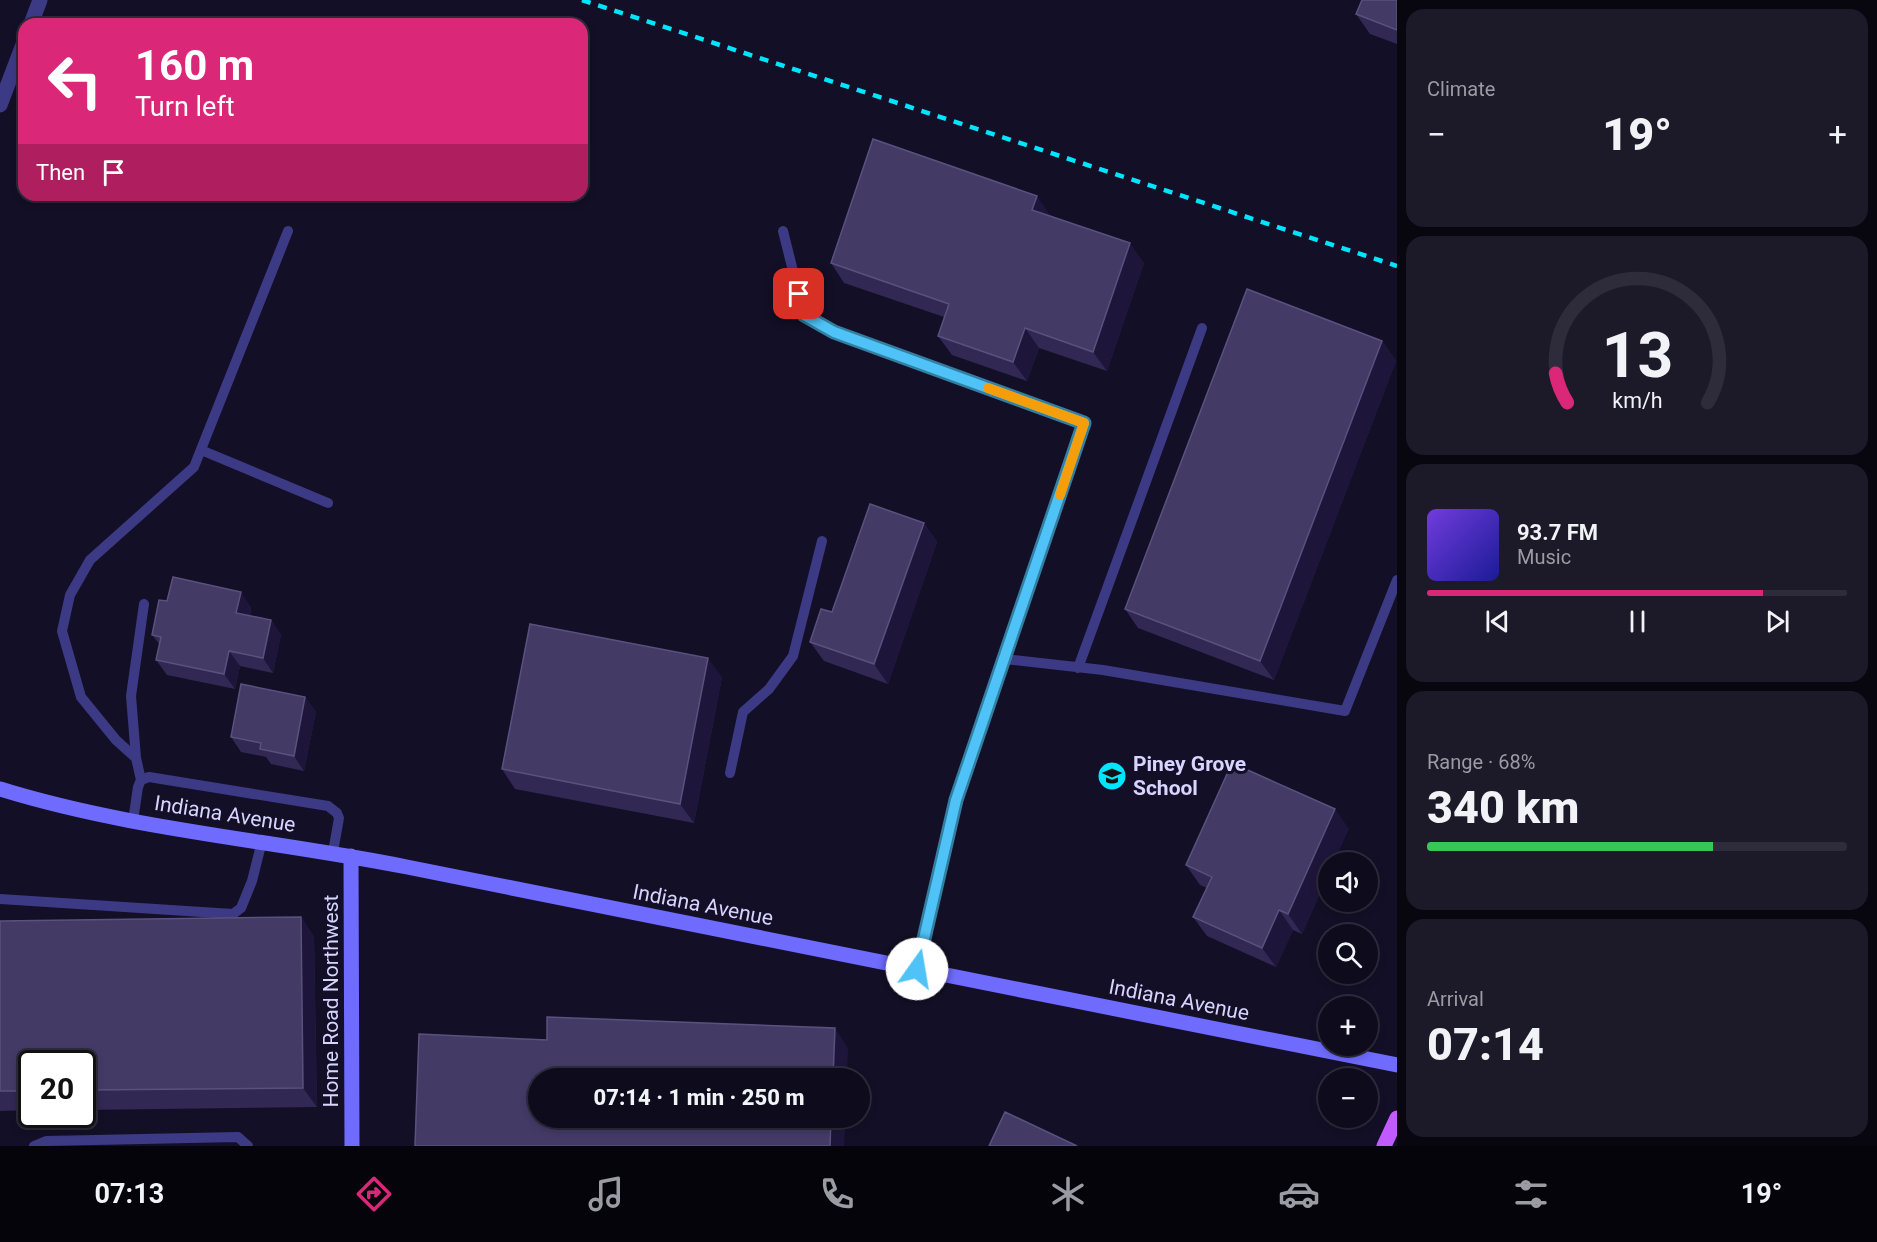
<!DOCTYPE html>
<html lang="en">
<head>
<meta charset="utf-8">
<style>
  :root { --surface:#0e0b1c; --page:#1c1929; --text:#f1f3f6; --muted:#9b9ba3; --line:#2e2b3b; --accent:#db2777 }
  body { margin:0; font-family:Roboto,sans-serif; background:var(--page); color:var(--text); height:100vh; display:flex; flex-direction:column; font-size:22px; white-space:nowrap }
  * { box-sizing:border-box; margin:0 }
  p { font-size:20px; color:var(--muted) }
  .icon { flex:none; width:33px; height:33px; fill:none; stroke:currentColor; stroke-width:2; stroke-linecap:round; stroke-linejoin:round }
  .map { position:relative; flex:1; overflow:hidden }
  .sheet { display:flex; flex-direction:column; gap:9px; padding:9px; background:#08060f; width:480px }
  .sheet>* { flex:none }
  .hud { position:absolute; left:18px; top:18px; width:570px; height:183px; border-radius:18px; box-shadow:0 3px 9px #0003,0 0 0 2px var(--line); background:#db2777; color:#fff; overflow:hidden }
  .fabs { position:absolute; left:1318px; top:852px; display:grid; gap:12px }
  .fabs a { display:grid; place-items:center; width:60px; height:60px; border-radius:50%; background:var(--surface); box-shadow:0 3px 9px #0003,0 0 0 2px var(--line); font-size:30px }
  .speed { position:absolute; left:18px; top:1050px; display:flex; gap:12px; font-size:30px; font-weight:700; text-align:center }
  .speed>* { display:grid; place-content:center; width:78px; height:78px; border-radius:50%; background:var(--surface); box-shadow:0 3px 9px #0003,0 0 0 2px var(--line); line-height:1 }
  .speed .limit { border:3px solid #111; border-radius:9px; background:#fff; color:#111 }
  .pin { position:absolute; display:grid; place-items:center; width:51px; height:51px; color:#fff; margin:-26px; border-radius:12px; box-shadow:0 3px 9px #0006 }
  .me { position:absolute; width:66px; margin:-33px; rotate:13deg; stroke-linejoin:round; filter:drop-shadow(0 0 4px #0008) }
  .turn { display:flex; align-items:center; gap:21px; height:126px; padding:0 18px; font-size:27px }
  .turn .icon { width:78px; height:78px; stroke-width:2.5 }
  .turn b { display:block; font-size:42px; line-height:51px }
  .then { display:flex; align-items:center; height:57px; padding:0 18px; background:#0003; gap:12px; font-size:22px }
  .big { font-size:45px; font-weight:800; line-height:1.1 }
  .sheet .tile { flex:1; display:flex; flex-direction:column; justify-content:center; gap:9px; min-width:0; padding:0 21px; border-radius:18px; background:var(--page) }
  .sheet .dial { align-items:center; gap:0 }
  .dial svg { height:156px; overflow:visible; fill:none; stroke:var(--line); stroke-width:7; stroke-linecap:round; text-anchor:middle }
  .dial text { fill:var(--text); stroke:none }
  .song { display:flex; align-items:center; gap:18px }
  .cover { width:72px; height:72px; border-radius:9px; background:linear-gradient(135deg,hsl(260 70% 55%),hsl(240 70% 35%)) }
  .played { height:6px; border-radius:3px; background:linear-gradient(90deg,var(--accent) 80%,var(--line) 80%) }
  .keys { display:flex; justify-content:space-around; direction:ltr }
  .heat { display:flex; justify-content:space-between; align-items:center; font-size:33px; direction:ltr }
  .charge { height:9px; border-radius:4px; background:linear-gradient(90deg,#34c759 68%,var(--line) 0) }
  .trip { position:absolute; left:528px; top:1068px; width:342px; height:60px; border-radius:30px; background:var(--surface); box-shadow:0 3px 9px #0003,0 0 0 2px var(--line); font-weight:800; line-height:60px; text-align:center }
  .menu { display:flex; height:96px; justify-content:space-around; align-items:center; background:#06040b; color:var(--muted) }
  .menu .icon { width:42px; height:42px }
  .menu .selected { color:var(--accent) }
  .menu b { font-size:27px; color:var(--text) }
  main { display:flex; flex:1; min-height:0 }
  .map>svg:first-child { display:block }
</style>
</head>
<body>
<main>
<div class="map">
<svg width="1397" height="1146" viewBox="0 0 1397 1146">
  <rect width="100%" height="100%" fill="#130f26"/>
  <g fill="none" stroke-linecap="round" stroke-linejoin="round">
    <path stroke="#3d3a85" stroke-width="10" d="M783 231 804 315 834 332 1084 423 956 800 917 969
      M201 450 328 503
      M1005 659 1103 670 1345 711 1397 580
      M1078 668 1202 328
      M136 758 131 696 144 604
      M730 773 743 712 769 689 793 656 822 541
      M141 780 136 758 116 740 81 697 62 631 70 595 90 560 194 467 288 231
      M133 821 138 787 141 780 149 777 328 806 337 813 339 818 333 852
      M0 899 233 914 241 908 252 881 262 841
      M34 1146 46 1141 238 1137 248 1146"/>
    <path stroke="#3d3a85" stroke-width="15" d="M31 24 40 0
      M0 105 24 42"/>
    <path stroke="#6f6bff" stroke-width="15" d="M0 789C132 830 272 840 407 867 737 934 1067 999 1397 1065
      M351 856 352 1146"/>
    <path stroke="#c25bff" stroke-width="15" d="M1384 1146 1397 1118"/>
    <path stroke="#00e5ff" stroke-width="4.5" stroke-dasharray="9 8" stroke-linecap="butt" d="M582 0 1397 266"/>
  </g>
  <path fill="#312854" d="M1397 0V44L1370 34 1356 14Z
    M1050 215 1144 263 1107 371 1039 348 1027 381 952 355 938 336 944 317 844 283 831 263Z
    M1382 341 1396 361 1274 680 1138 628 1125 609Z
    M924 523 937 542 888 684 824 661 810 642 832 612Z
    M167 601 251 607 250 616 271 620 281 635 273 673 240 666 235 689 167 675 156 660 160 645 152 635Z
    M722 677 694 823 515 789 502 769Z
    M305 697 316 712 304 771 271 764 266 757 241 752 231 737Z
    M1349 829 1329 862V873L1302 934 1293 930 1276 967 1207 936 1193 917 1207 888 1200 885 1186 865Z
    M301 917 314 937 317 1107 82 1110V1064H32V1110L0 1111V921Z"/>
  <path fill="#1d163a" d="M1037 196 1050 215 1045 229 1032 210Z
    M1130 243 1144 263 1107 371 1093 352Z
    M1025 328 1039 348 1027 381 1013 362Z
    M1382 341 1396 361 1274 680 1260 661Z
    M924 523 937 542 888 684 874 664Z
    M241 592 251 607 247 628 236 613Z
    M271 620 281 635 273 673 263 658Z
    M229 651 240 666 235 689 224 674Z
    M708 658 722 677 694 823 680 804Z
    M305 697 316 712 304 771 294 756Z
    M1335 809 1349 829 1334 862H1329V873L1302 934 1288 914Z
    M1279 910 1293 930 1276 967 1262 948Z
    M301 917 314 937 317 1107 303 1088Z
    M835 1028 848 1048 847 1078H833Z
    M831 1118H846L844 1146H830Z"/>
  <path fill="#433a66" stroke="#5a527e" stroke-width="1.5" d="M1362 0H1397V30L1356 14Z
    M873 139 1037 196 1032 210 1130 243 1093 352 1025 328 1013 362 938 336 949 304 831 263Z
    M1247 289 1382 341 1260 661 1125 609Z
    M870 504 924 523 874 664 810 642 821 609 832 612Z
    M173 577 241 592 236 613 271 620 263 658 229 651 224 674 156 660 161 637 152 635 159 600 167 601Z
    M530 624 708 658 680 804 502 769Z
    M241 684 305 697 294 756 260 749 261 743 231 737Z
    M1232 763 1335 809 1288 914 1279 910 1262 948 1193 917 1212 877 1186 865Z
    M301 917 303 1088 82 1090V1064H32V1091H0V921Z
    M547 1017 835 1028 833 1078H538V1118H831L830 1146H415L419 1034 547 1040Z
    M1005 1112 1077 1146H989Z"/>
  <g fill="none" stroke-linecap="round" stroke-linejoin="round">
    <g stroke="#337fa1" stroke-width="15">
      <path id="route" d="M799 294 804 315 834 332 1084 423 956 800 917 969"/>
    </g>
    <use href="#route" stroke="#4fc3f7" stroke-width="10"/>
    <path stroke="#f59e0b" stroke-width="10" d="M988 388 1084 423 1060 495"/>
  </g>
  <defs>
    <g id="school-disc" transform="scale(1.5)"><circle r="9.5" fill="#00e5ff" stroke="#130f26"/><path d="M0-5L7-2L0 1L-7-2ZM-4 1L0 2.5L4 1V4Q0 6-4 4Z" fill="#111"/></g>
  </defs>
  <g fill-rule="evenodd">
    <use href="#school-disc" x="1112" y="776"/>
  </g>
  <g text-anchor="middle" stroke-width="6" stroke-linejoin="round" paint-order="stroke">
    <g font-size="21" font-weight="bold" fill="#d9d4ff" stroke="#130f26" text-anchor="start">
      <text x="1133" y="771">Piney Grove<tspan x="1133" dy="24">School</tspan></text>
    </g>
    <g font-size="21" fill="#d9d4ff" stroke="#130f26">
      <text transform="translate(225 814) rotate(9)" y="7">Indiana Avenue</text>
      <text transform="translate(703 905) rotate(11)" y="7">Indiana Avenue</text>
      <text transform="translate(1179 1000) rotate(11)" y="7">Indiana Avenue</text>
      <text transform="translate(331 1001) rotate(-90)" y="7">Home Road Northwest</text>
    </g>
  </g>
</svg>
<div class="fabs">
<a><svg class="icon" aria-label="sound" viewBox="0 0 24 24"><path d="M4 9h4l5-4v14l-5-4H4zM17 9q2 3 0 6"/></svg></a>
<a><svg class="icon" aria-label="search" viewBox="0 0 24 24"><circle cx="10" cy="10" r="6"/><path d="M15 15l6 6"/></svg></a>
<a>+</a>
<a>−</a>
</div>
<div class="speed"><div class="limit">20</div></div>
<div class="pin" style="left:799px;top:294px;background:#d93025"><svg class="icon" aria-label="arrive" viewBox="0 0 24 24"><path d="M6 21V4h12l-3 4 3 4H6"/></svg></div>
<svg class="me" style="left:917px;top:969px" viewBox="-20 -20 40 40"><circle r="19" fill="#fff"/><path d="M0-13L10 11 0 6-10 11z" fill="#4fc3f7"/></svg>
<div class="trip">07:14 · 1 min · 250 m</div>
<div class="hud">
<div class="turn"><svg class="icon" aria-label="left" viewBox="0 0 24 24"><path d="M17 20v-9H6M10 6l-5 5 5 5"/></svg><div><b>160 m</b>Turn left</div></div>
<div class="then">Then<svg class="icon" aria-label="arrive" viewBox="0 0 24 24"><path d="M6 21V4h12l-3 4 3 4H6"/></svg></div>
</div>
</div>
<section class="sheet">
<div class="tile"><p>Climate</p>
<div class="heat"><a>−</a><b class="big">19°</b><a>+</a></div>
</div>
<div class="tile dial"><svg viewBox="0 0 100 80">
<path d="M14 69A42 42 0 1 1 86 69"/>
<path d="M14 69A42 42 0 0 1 8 54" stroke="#db2777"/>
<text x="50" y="56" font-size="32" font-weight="700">13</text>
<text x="50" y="72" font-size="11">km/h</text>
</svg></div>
<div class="tile">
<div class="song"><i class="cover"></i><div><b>93.7 FM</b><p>Music</p></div></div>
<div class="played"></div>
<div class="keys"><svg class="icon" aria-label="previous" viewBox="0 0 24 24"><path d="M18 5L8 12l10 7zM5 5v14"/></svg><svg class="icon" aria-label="pause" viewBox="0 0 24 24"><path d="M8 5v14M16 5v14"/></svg><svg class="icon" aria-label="next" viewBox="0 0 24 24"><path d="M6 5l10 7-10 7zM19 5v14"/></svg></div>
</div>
<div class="tile"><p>Range · 68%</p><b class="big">340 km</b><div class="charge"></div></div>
<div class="tile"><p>Arrival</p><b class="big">07:14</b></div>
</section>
</main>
<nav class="menu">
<b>07:13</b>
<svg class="icon selected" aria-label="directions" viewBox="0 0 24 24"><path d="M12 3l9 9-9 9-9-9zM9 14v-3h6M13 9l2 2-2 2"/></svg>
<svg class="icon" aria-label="music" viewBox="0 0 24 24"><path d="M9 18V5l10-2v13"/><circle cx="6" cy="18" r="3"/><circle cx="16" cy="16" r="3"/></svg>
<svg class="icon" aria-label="phone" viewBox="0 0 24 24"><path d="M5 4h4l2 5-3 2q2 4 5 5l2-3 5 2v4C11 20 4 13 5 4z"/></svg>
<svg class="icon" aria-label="climate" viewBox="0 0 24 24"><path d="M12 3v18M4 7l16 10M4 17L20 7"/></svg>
<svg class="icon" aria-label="car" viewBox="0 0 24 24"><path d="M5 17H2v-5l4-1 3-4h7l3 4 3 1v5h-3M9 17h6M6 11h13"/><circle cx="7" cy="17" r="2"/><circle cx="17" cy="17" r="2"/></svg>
<svg class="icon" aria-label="filters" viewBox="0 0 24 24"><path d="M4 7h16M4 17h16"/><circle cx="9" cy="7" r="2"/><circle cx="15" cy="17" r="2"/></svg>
<b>19°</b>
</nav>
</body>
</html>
